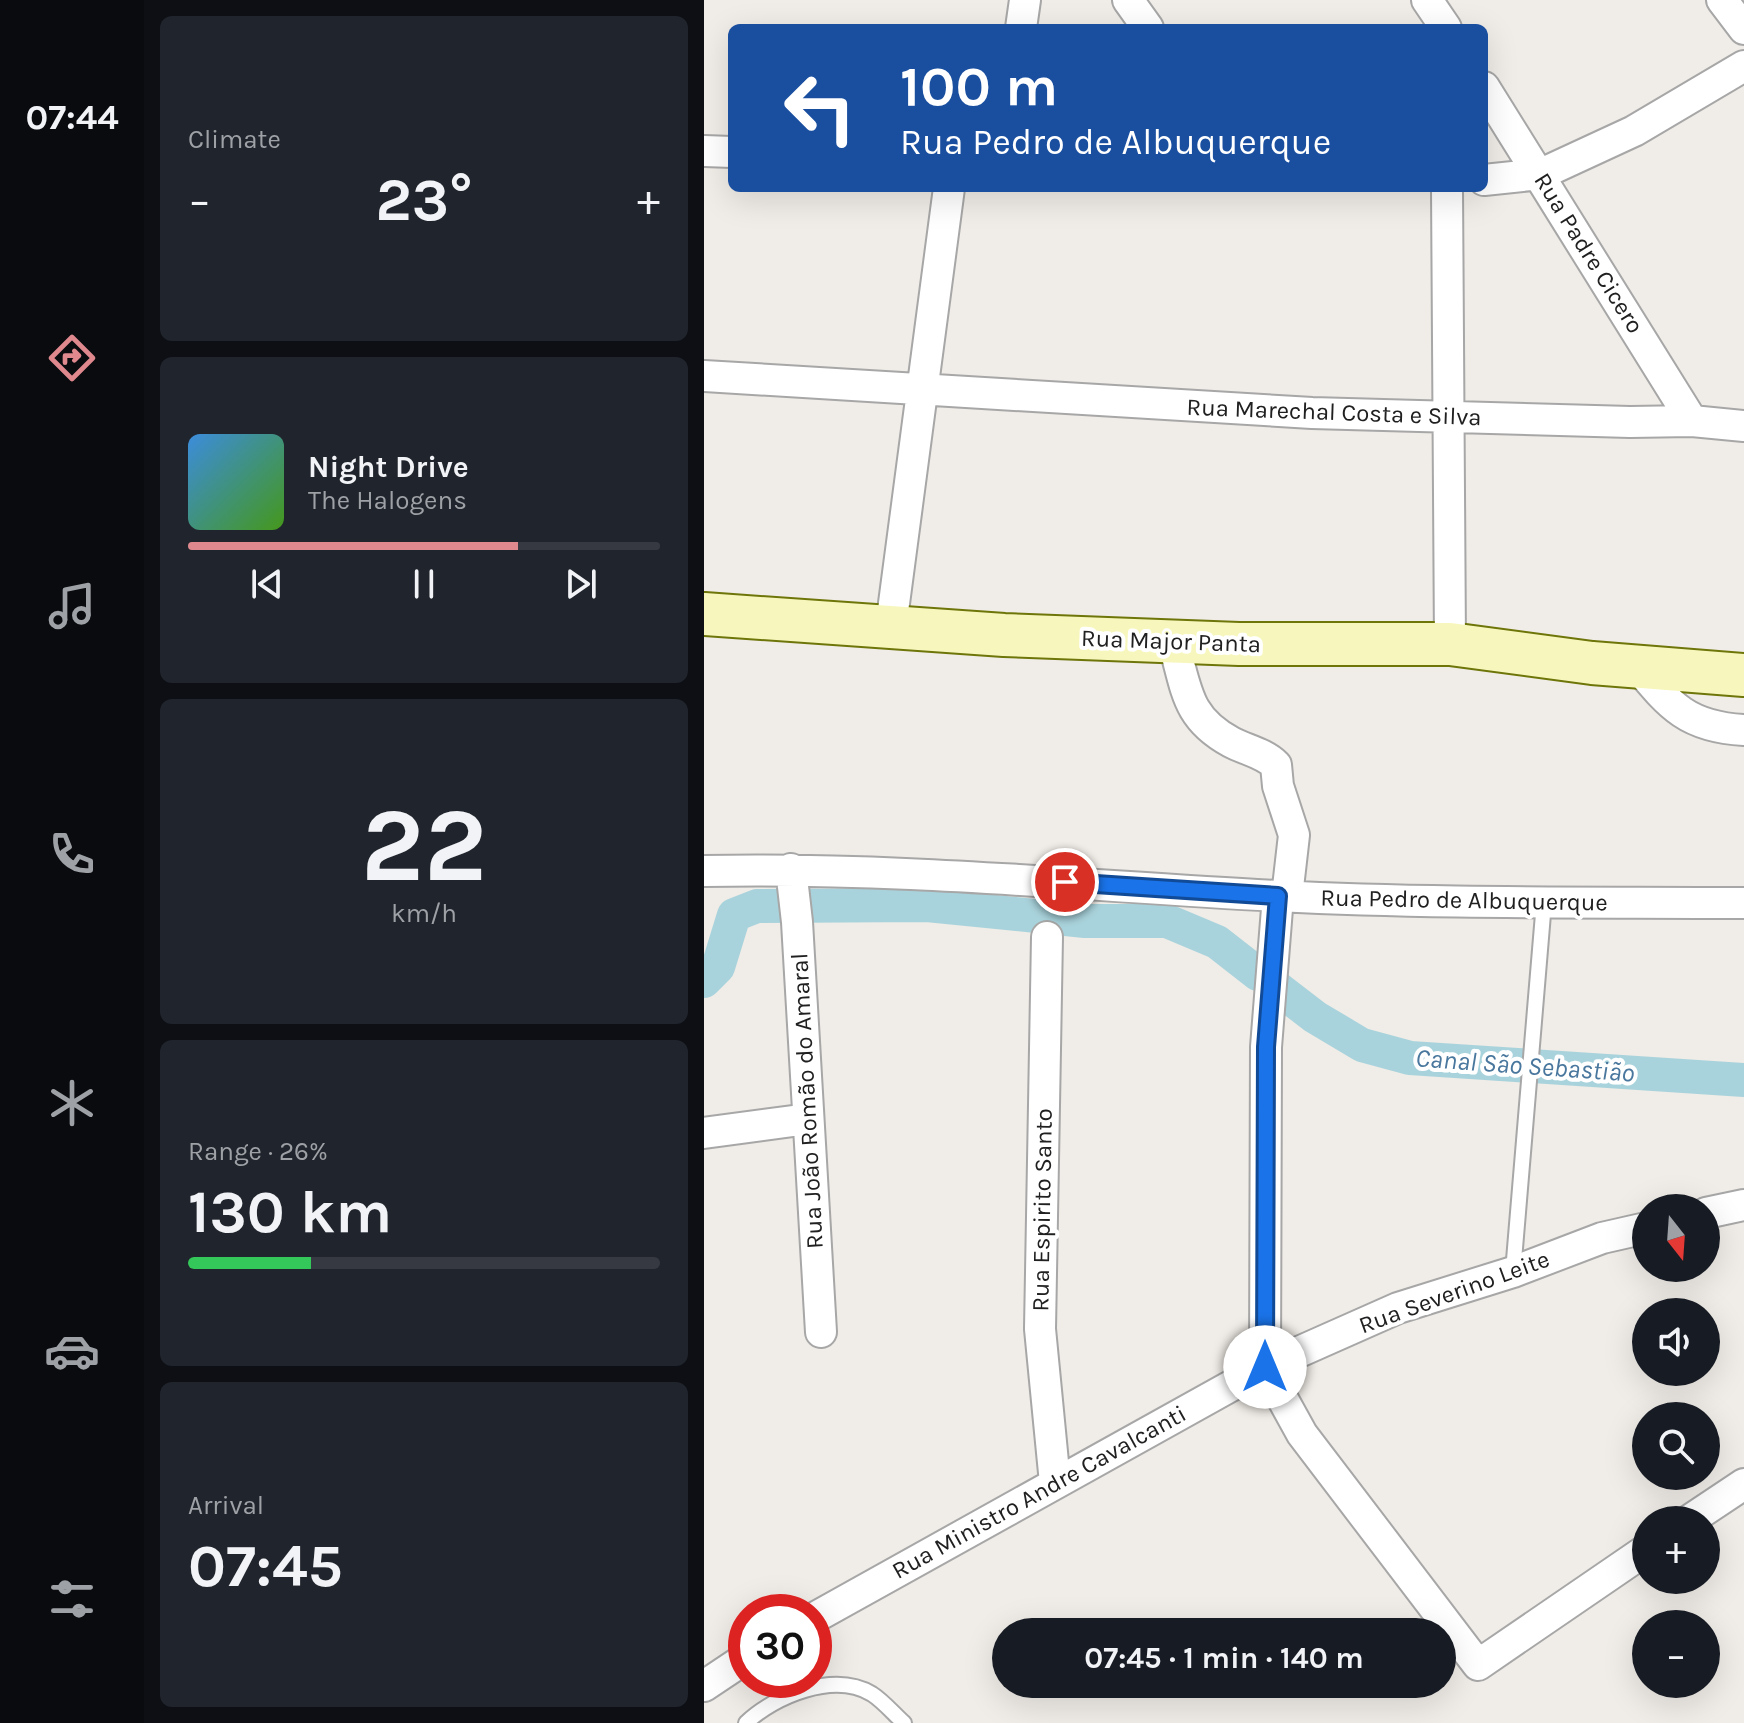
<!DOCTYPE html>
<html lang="en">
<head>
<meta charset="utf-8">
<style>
  :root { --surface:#171b24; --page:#20242c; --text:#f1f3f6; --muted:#9ea1a6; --line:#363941; --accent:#df898f }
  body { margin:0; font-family:Karla,sans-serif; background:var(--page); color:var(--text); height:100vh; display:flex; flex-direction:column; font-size:30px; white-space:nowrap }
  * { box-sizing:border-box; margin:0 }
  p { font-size:26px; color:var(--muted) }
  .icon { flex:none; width:44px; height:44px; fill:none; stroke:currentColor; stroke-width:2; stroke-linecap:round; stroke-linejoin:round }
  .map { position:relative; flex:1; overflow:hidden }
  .panel { display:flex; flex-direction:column; gap:16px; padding:16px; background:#0d0f14; width:560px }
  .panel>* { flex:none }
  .banner { position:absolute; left:24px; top:24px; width:760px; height:168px; border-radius:12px; box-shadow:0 8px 32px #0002; background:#1a4fa0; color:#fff; overflow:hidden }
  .needle { width:52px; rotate:163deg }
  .tools { position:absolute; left:928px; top:1194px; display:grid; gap:16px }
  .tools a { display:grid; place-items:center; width:88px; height:88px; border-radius:50%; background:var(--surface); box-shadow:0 8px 32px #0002; font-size:40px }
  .speed { position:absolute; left:24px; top:1594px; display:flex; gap:16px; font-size:40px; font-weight:700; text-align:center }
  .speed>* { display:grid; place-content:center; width:104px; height:104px; border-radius:50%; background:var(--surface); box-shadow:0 8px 32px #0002; line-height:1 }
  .speed .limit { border:12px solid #d22; background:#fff; color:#111 }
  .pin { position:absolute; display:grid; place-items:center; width:68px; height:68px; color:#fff; margin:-34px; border:4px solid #fff; border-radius:50%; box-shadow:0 2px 8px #0007 }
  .me { position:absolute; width:88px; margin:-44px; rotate:0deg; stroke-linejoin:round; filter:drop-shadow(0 0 6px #0008) }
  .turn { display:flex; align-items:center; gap:28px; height:168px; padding:0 40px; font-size:36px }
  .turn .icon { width:104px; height:104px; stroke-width:2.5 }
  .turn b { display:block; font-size:56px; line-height:68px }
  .big { font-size:60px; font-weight:700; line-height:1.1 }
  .panel .widget { flex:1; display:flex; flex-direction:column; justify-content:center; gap:12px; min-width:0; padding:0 28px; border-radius:12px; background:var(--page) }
  .panel .dial { align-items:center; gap:0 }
  .dial b { font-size:104px; line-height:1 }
  .song { display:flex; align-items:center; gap:24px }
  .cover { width:96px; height:96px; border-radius:12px; background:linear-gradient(135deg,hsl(210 70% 55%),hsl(100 70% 35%)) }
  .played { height:8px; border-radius:4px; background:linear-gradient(90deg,var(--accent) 70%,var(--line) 70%) }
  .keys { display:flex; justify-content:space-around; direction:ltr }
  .heat { display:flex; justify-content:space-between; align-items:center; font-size:44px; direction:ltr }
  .charge { height:12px; border-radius:6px; background:linear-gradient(90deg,#34c759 26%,var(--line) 0) }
  .trip { position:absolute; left:288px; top:1618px; width:464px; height:80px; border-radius:40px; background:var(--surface); box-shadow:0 8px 32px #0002; font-weight:700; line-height:80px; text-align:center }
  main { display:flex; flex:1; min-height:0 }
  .dock { display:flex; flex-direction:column; width:144px; justify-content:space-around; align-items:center; background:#090b0e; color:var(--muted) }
  .dock .icon { width:56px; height:56px }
  .dock .selected { color:var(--accent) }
  .dock b { font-size:36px; color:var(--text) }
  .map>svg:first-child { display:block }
</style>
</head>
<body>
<main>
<nav class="dock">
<b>07:44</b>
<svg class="icon selected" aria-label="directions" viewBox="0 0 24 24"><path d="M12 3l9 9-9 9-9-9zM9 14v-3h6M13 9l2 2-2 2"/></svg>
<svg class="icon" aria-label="music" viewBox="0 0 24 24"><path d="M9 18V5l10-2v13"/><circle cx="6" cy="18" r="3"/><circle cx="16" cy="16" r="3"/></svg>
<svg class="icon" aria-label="phone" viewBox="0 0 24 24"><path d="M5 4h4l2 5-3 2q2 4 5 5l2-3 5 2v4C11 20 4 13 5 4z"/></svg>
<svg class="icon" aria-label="climate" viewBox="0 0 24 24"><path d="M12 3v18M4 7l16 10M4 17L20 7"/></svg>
<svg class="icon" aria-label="car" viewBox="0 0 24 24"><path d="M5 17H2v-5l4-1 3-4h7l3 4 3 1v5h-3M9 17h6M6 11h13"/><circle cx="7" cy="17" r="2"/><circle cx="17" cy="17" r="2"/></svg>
<svg class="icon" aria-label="filters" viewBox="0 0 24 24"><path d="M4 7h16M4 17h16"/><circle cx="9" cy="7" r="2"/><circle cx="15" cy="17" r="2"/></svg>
</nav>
<section class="panel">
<div class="widget"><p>Climate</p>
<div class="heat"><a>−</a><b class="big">23°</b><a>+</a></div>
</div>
<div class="widget">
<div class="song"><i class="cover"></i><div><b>Night Drive</b><p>The Halogens</p></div></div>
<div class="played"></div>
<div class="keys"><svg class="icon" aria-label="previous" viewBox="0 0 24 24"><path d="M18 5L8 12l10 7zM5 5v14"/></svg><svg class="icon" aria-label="pause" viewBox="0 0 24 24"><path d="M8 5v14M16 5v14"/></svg><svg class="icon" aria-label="next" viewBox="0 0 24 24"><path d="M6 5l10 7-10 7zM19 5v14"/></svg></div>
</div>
<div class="widget dial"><b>22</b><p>km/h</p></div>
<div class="widget"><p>Range · 26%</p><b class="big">130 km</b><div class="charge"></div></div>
<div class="widget"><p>Arrival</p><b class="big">07:45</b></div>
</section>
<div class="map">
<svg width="1040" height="1723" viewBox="0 0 1040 1723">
  <rect width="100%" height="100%" fill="#f0ece7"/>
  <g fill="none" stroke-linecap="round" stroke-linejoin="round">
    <path stroke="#a9d3dc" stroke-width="34" d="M0 981 14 967 30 915 53 906 223 905 381 921H463L513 942 554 974
      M572 987 611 1017 658 1045 706 1058 1040 1080"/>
    <g stroke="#a7a7a7" stroke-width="18">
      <path id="lane" d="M809 1272 840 902
        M42 1723C70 1696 130 1671 168 1694 179 1701 190 1714 200 1723"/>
    </g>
    <g stroke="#a7a7a7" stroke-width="34">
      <path id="street" d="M424 0 444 28
        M723 0 742 28
        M1018 0 1040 29
        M317 28 321 0
        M780 87 988 421
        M0 151 28 152
        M780 180 837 174 930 131 1040 66
        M743 188 746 644
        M0 376 608 413 926 422 988 421 1040 426
        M187 626 245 188
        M469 642C483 688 481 717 527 742 542 750 560 753 572 765L574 786 590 835 583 896
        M933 666C967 707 984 727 1040 730
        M87 869 93 922 117 1332
        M0 871C192 867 383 886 574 896 729 904 885 902 1040 903
        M574 896 562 1047 561 1367 598 1434 774 1665 942 1550
        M343 937 336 1329 351 1483
        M0 1133 104 1119
        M1002 1213 1040 1205
        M986 1520 1040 1484
        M110 1618 561 1367 694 1308 809 1272 898 1238 942 1228
        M0 1686 42 1658"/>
    </g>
    <g stroke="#6e7509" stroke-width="46">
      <path id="secondary" d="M0 614 300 635 535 644H746L888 663 1040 675"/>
    </g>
    <use href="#lane" stroke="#fff" stroke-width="14"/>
    <use href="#street" stroke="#fff" stroke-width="30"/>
    <use href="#secondary" stroke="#f7f7bd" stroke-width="42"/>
  </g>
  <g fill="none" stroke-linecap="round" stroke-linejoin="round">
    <g stroke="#114b97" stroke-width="20">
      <path id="route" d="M361 882 574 896 562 1047 561 1367"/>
    </g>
    <use href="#route" stroke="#1a73e8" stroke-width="14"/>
  </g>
  <g text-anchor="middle" stroke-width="8" stroke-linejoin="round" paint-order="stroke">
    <g font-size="24" fill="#202020" stroke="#fff">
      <text transform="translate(885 253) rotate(58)" y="8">Rua Padre Cicero</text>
      <text transform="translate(630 412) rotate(2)" y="8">Rua Marechal Costa e Silva</text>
      <text transform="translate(467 641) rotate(2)" y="8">Rua Major Panta</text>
      <text transform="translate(760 900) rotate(1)" y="8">Rua Pedro de Albuquerque</text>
      <text transform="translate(103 1101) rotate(-93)" y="8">Rua João Romão do Amaral</text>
      <text transform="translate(338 1210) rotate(-89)" y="8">Rua Espirito Santo</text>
      <text transform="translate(750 1292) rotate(-20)" y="8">Rua Severino Leite</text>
      <text transform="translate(335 1492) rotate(-29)" y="8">Rua Ministro Andre Cavalcanti</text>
    </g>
    <g font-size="26" font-style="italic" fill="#49779d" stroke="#fff">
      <text transform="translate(821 1065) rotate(4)" y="9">Canal São Sebastião</text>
    </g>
  </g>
</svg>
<div class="tools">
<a><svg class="needle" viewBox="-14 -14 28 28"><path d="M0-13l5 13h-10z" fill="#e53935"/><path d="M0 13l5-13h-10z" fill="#9ea1a6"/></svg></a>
<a><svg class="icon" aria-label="sound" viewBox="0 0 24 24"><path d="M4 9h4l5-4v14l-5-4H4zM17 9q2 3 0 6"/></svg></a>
<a><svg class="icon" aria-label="search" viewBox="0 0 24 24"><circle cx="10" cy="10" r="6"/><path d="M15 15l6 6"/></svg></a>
<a>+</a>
<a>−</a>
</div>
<div class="speed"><div class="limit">30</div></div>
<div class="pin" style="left:361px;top:882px;background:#d93025"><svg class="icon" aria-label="arrive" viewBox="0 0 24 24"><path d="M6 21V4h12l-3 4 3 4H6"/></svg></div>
<svg class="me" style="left:561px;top:1367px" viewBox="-20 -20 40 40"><circle r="19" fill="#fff"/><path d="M0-13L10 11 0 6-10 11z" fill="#1a73e8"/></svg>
<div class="trip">07:45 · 1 min · 140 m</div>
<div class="banner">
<div class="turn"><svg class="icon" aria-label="left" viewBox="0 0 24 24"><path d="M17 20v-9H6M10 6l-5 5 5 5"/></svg><div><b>100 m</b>Rua Pedro de Albuquerque</div></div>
</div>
</div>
</main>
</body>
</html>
